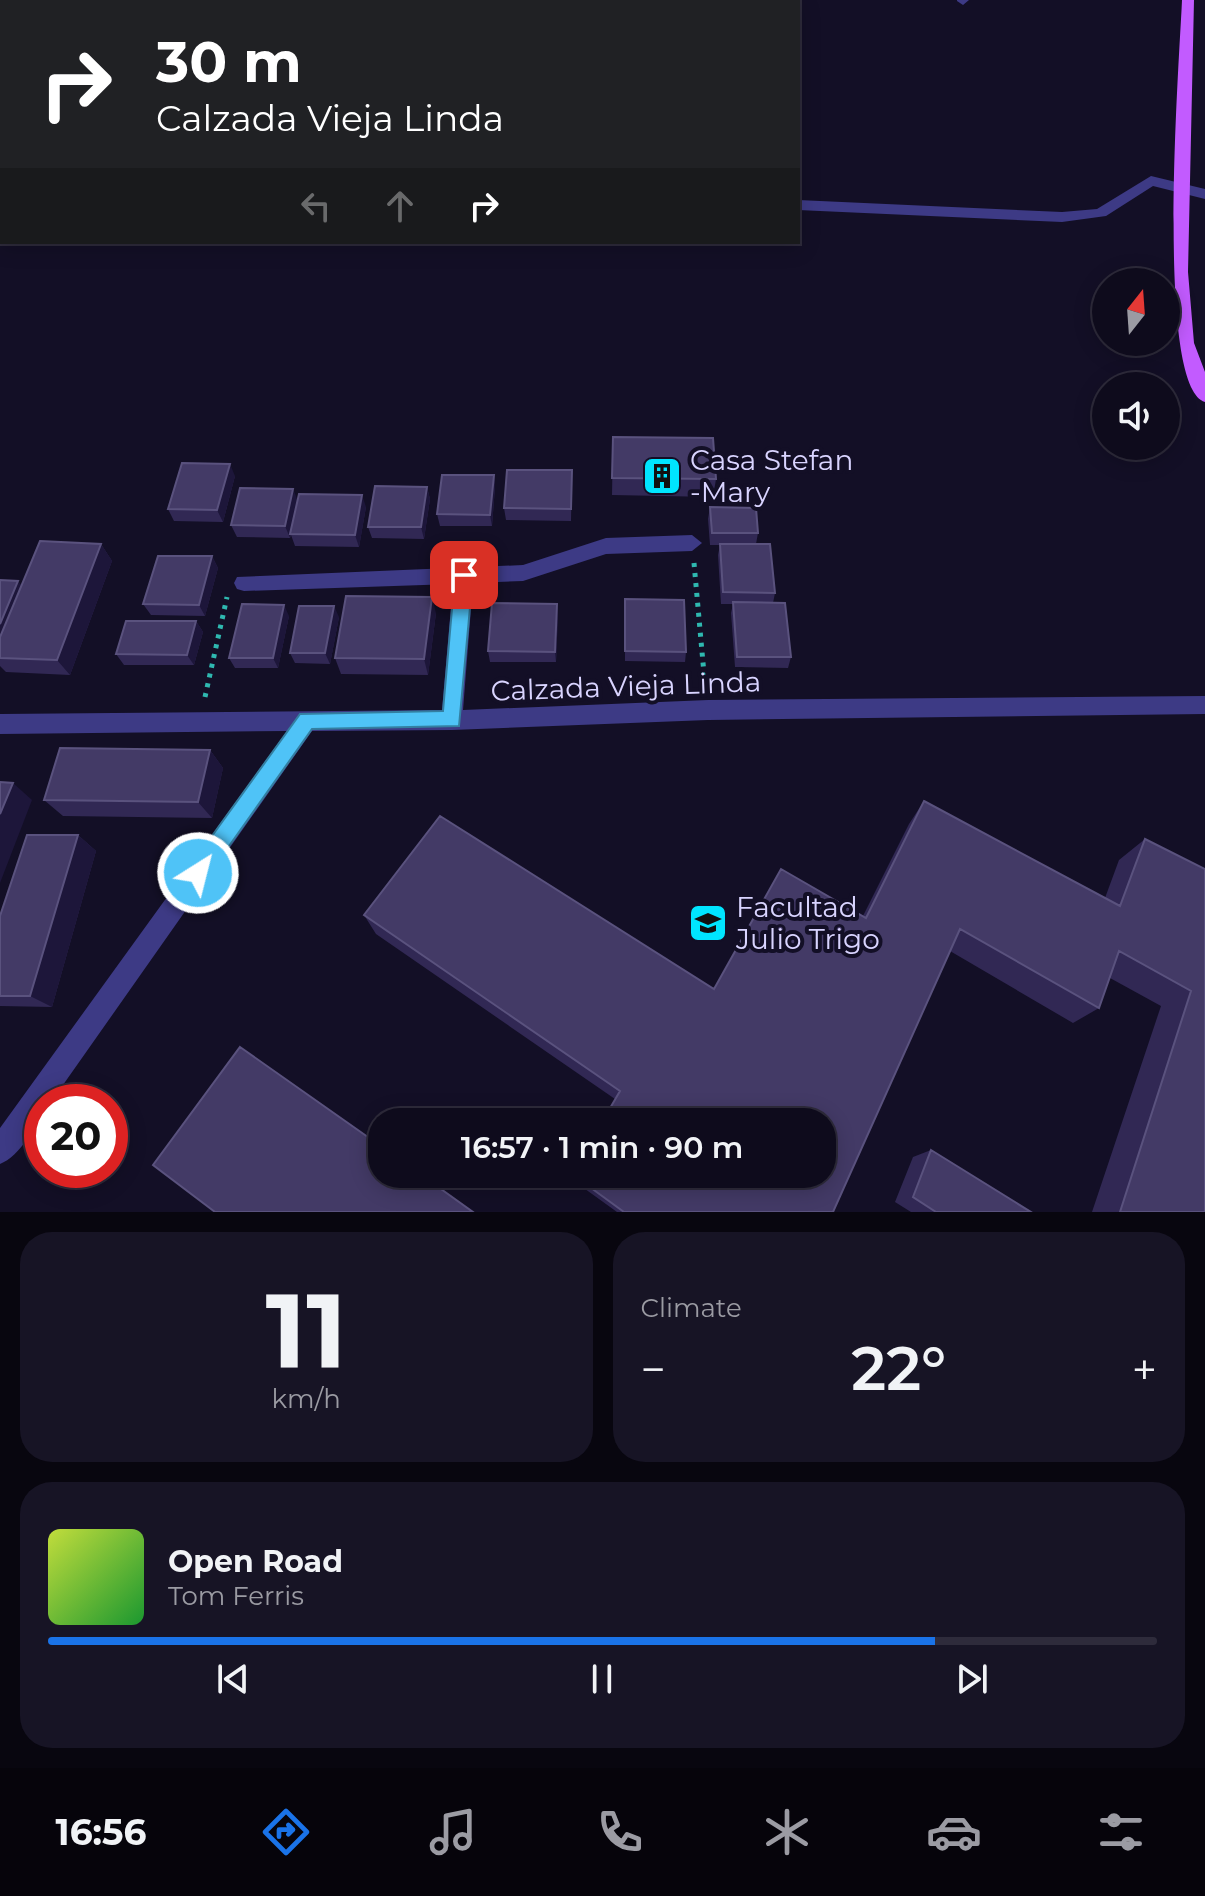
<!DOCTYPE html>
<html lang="en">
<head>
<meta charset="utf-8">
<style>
  :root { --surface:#0e0b1c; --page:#171425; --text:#f1f3f6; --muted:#9b9ba3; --line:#2e2b3b; --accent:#1a73e8 }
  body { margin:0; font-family:Montserrat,sans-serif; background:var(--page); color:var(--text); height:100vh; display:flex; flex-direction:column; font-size:30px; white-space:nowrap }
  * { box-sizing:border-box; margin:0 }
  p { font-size:26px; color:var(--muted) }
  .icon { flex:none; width:44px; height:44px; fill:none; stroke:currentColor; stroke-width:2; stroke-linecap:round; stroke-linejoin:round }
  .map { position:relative; height:1212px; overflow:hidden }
  .drawer { display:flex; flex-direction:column; gap:20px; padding:20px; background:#08060f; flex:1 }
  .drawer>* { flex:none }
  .guide { position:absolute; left:0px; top:0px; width:800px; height:244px; box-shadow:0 4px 20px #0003,0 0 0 2px var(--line); background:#202124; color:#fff; overflow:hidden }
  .needle { width:52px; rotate:17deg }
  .controls { position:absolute; left:1092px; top:268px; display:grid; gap:16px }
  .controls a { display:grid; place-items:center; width:88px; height:88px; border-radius:50%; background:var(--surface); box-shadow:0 4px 20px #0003,0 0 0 2px var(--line); font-size:40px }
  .speed { position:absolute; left:24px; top:1084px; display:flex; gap:16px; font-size:40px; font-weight:700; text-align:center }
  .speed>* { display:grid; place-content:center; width:104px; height:104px; border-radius:50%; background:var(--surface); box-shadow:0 4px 20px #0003,0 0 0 2px var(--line); line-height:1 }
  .speed .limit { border:12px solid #d22; background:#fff; color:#111 }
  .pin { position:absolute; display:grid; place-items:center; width:68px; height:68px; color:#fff; margin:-34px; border-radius:16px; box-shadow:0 4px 12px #0006 }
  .me { position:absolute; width:88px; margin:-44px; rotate:36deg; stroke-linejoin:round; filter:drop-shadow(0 0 6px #0008) }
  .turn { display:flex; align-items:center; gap:28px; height:168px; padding:0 24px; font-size:36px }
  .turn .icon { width:104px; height:104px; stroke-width:2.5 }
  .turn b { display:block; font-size:56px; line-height:68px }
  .lanes { display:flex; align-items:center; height:76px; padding:0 24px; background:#0003; justify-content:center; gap:40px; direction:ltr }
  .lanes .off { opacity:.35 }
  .big { font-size:60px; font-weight:600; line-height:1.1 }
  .drawer .widget { flex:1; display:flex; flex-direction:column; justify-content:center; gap:12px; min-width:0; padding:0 28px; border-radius:32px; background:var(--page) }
  .drawer .dial { align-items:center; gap:0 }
  .dial b { font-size:104px; line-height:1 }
  .song { display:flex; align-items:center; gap:24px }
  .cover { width:96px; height:96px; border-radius:12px; background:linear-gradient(135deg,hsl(70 70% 55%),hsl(130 70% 35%)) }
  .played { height:8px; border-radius:4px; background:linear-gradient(90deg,var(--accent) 80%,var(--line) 80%) }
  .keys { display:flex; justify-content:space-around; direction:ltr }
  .heat { display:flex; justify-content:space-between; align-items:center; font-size:44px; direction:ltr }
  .drawer .tiles { flex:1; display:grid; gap:20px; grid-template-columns:1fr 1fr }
  .widget:last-child { grid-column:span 2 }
  .trip { position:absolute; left:368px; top:1108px; width:468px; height:80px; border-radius:32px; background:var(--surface); box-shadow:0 4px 20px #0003,0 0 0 2px var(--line); font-weight:600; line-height:80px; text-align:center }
  .menu { display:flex; height:128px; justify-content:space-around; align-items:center; background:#06040b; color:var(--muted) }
  .menu .icon { width:56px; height:56px }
  .menu .current { color:var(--accent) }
  .menu b { font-size:36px; color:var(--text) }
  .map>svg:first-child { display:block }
</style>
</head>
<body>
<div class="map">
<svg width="1205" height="1212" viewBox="0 0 1205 1212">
  <rect width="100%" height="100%" fill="#130f26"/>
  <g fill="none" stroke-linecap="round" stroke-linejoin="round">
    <path stroke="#2fb8b0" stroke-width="5" stroke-dasharray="4 6" stroke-linecap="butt" d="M694 563 705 685
      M205 697 227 597"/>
    <path fill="#3d3a85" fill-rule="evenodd" d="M969 0 963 5 957 1V0Z
      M1151 176 1205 189V199L1153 186 1106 216 1062 222 798 210V200L1062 212 1097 209Z
      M692 535 702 543 692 551 606 554 523 581 473 583 463 710 708 700 1205 696V714L708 720 452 730 312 731 51 1102H42C42 1122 19 1157 0 1164V1128L287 731 0 734V714L442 710 453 584 244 591 237 589 234 583 237 577 523 565 606 538Z"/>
    <path fill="#c25bff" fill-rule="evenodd" d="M1182 0H1194L1188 272 1194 343 1205 372V402C1154 387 1180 54 1182 0Z"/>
  </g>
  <path fill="#312854" d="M613 437 716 479 713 497 612 495Z
    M572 470 571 521 506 520 504 508Z
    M494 475 495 487 492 526H440L437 514Z
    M235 476 223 522 174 521 168 509Z
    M427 487 430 499 424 539 372 538 368 527Z
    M298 500 366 507 359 547 295 546 291 535 290 538 237 537 231 525Z
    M710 507 758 533 756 544 775 593 773 603 791 657 788 668 735 667 731 613 733 604H721L718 555 720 545H710L708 519Z
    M101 544 112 561 70 675 6 672 0 666V580L22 585Z
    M212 556 218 568 205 616 151 615 143 604Z
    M625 599 686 652 685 662 625 661Z
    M436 613 428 675 341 674 335 658Z
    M558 615 556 662H490L488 651Z
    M289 616 278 668H235L229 658Z
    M339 617 330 664 295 663 290 653Z
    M196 621 203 632 194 665H124L116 654Z
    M210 750 223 768 212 818 63 816 44 800Z
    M924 801 1105 898 1119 860 1145 839 1205 869V1212H1092L1161 1006 1110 978 1099 1008 1073 1023 950 951 833 1212H617L574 1181 572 1174 615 1099 376 934 364 915 714 989 863 916 909 824Z
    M78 835 96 851 52 1007 0 1006V916Z
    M931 1150 1031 1212H911L895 1202 913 1157Z"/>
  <path fill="#1d163a" d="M230 464 235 476 223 522 217 510Z
    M494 475 495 487 492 526 490 515Z
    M427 487 430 499 424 539 421 527Z
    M293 489 298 501 290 538 285 526Z
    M362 495 366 507 359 547 355 535Z
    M101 544 112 561 70 675 57 660Z
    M212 556 218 568 205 616 199 605Z
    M18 581 27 592 0 642V624Z
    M432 597 436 613 428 675 424 659Z
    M557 604 558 615 556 662 555 652Z
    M284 605 289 616 278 668 273 658Z
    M334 606 339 617 330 664 325 653Z
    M196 621 203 632 194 665 187 655Z
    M210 750 223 768 212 818 198 802Z
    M13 783 32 800 0 883V814Z
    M78 835 96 851 52 1007 30 996Z"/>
  <path fill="#433a66" stroke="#5a527e" stroke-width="2" d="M613 437 713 438 716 479 612 478Z
    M182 463 230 464 217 510 168 509Z
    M507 470H572L571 509 504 508Z
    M442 475H494L490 515 437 514Z
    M375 486 427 487 421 527H368Z
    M240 488 293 489 285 526 231 525Z
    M299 494 362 495 355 535 290 534Z
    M710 507 756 508 758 533H712Z
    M40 541 101 544 57 660 0 658V637Z
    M720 544H770L775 593 723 592Z
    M158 556H212L199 605 143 604Z
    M0 580 18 581 0 624Z
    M346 596 432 597 424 659 335 658Z
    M625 599 684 600 686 652 625 651Z
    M733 602 785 603 791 657H737Z
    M492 603 557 604 555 652 488 651Z
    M242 604 284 605 273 658H229Z
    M299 606H334L325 653H290Z
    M126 621H196L187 655 116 654Z
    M60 748 210 750 198 802 44 800Z
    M0 782 13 783 0 814Z
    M924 801 1120 906 1145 839 1205 869V1212H1120L1191 991 1119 951 1099 1008 960 929 833 1212H624L572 1174H822V1122H602L620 1091 364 915 440 816 714 989 781 869 866 918Z
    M27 835H78L30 996H0V916Z
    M240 1047 382 1147V1174H420L473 1212H215L153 1165Z
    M931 1150 1031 1212H936L913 1197Z"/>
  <path fill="#4fc3f7" stroke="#337fa1" stroke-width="2" d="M464 568 473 575 459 726 312 729 205 880 198 883 191 880 187 873 191 865 300 714 443 711 455 575Z"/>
  <defs>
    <g id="building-square" transform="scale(2)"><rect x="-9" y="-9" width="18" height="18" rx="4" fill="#00e5ff" stroke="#130f26"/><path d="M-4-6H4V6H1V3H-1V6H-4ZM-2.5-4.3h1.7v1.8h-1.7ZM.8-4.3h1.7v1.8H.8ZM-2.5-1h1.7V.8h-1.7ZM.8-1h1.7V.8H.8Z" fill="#111"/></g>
    <g id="university-square" transform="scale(2)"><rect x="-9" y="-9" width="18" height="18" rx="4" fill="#00e5ff" stroke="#130f26"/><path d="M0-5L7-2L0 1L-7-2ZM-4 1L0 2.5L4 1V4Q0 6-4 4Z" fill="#111"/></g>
  </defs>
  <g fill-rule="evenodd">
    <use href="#building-square" x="662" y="476"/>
    <use href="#university-square" x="708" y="923"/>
  </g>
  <g text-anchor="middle" stroke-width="8" stroke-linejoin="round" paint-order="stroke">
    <g font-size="28" fill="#d9d4ff" stroke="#130f26" text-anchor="start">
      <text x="690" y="470">Casa Stefan<tspan x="690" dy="32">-Mary</tspan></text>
      <text x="736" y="917">Facultad<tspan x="736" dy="32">Julio Trigo</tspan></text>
    </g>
    <g font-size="28" fill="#d9d4ff" stroke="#130f26">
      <text transform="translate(626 686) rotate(-2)" y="10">Calzada Vieja Linda</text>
    </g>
  </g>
</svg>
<div class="controls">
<a><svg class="needle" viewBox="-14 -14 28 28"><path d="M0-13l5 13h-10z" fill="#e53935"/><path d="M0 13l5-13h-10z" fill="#9b9ba3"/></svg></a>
<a><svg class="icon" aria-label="sound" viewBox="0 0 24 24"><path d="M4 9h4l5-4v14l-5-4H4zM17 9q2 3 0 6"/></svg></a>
</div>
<div class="speed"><div class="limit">20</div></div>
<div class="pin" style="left:464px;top:575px;background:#d93025"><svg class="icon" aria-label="arrive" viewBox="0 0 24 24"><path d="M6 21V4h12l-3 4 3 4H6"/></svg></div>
<svg class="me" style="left:198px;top:873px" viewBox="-20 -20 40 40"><circle r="17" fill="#4fc3f7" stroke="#fff" stroke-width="3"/><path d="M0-11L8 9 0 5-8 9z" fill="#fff"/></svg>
<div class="trip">16:57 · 1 min · 90 m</div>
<div class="guide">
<div class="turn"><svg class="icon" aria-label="right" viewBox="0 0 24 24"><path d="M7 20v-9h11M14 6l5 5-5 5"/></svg><div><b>30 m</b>Calzada Vieja Linda</div></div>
<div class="lanes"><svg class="icon off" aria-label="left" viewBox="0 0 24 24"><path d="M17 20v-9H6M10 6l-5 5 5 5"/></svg><svg class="icon off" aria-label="ahead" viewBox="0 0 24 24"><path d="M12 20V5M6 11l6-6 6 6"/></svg><svg class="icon" aria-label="right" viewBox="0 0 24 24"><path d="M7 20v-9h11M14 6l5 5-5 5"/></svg></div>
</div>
</div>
<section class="drawer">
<div class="tiles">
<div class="widget dial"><b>11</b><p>km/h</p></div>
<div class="widget"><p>Climate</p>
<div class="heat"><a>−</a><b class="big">22°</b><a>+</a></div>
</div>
<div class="widget">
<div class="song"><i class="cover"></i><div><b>Open Road</b><p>Tom Ferris</p></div></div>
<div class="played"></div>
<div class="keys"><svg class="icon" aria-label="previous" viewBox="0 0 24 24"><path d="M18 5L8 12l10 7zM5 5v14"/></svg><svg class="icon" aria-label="pause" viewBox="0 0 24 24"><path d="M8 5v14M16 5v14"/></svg><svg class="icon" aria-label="next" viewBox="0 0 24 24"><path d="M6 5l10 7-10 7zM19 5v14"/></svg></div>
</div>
</div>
</section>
<nav class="menu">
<b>16:56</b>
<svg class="icon current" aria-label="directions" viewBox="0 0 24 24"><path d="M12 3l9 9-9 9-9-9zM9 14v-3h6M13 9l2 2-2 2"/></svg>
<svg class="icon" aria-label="music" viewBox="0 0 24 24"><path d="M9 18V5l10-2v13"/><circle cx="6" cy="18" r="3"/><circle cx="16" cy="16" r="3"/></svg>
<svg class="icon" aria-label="phone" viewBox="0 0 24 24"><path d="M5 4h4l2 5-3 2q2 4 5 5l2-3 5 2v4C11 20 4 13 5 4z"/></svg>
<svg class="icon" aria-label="climate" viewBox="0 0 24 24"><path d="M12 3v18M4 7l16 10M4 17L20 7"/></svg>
<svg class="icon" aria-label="car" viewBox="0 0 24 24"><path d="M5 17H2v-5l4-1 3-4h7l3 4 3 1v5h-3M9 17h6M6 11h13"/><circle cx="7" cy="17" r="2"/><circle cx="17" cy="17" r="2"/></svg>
<svg class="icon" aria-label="filters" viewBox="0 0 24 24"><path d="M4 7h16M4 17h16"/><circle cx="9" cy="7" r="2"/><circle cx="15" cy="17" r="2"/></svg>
</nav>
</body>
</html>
